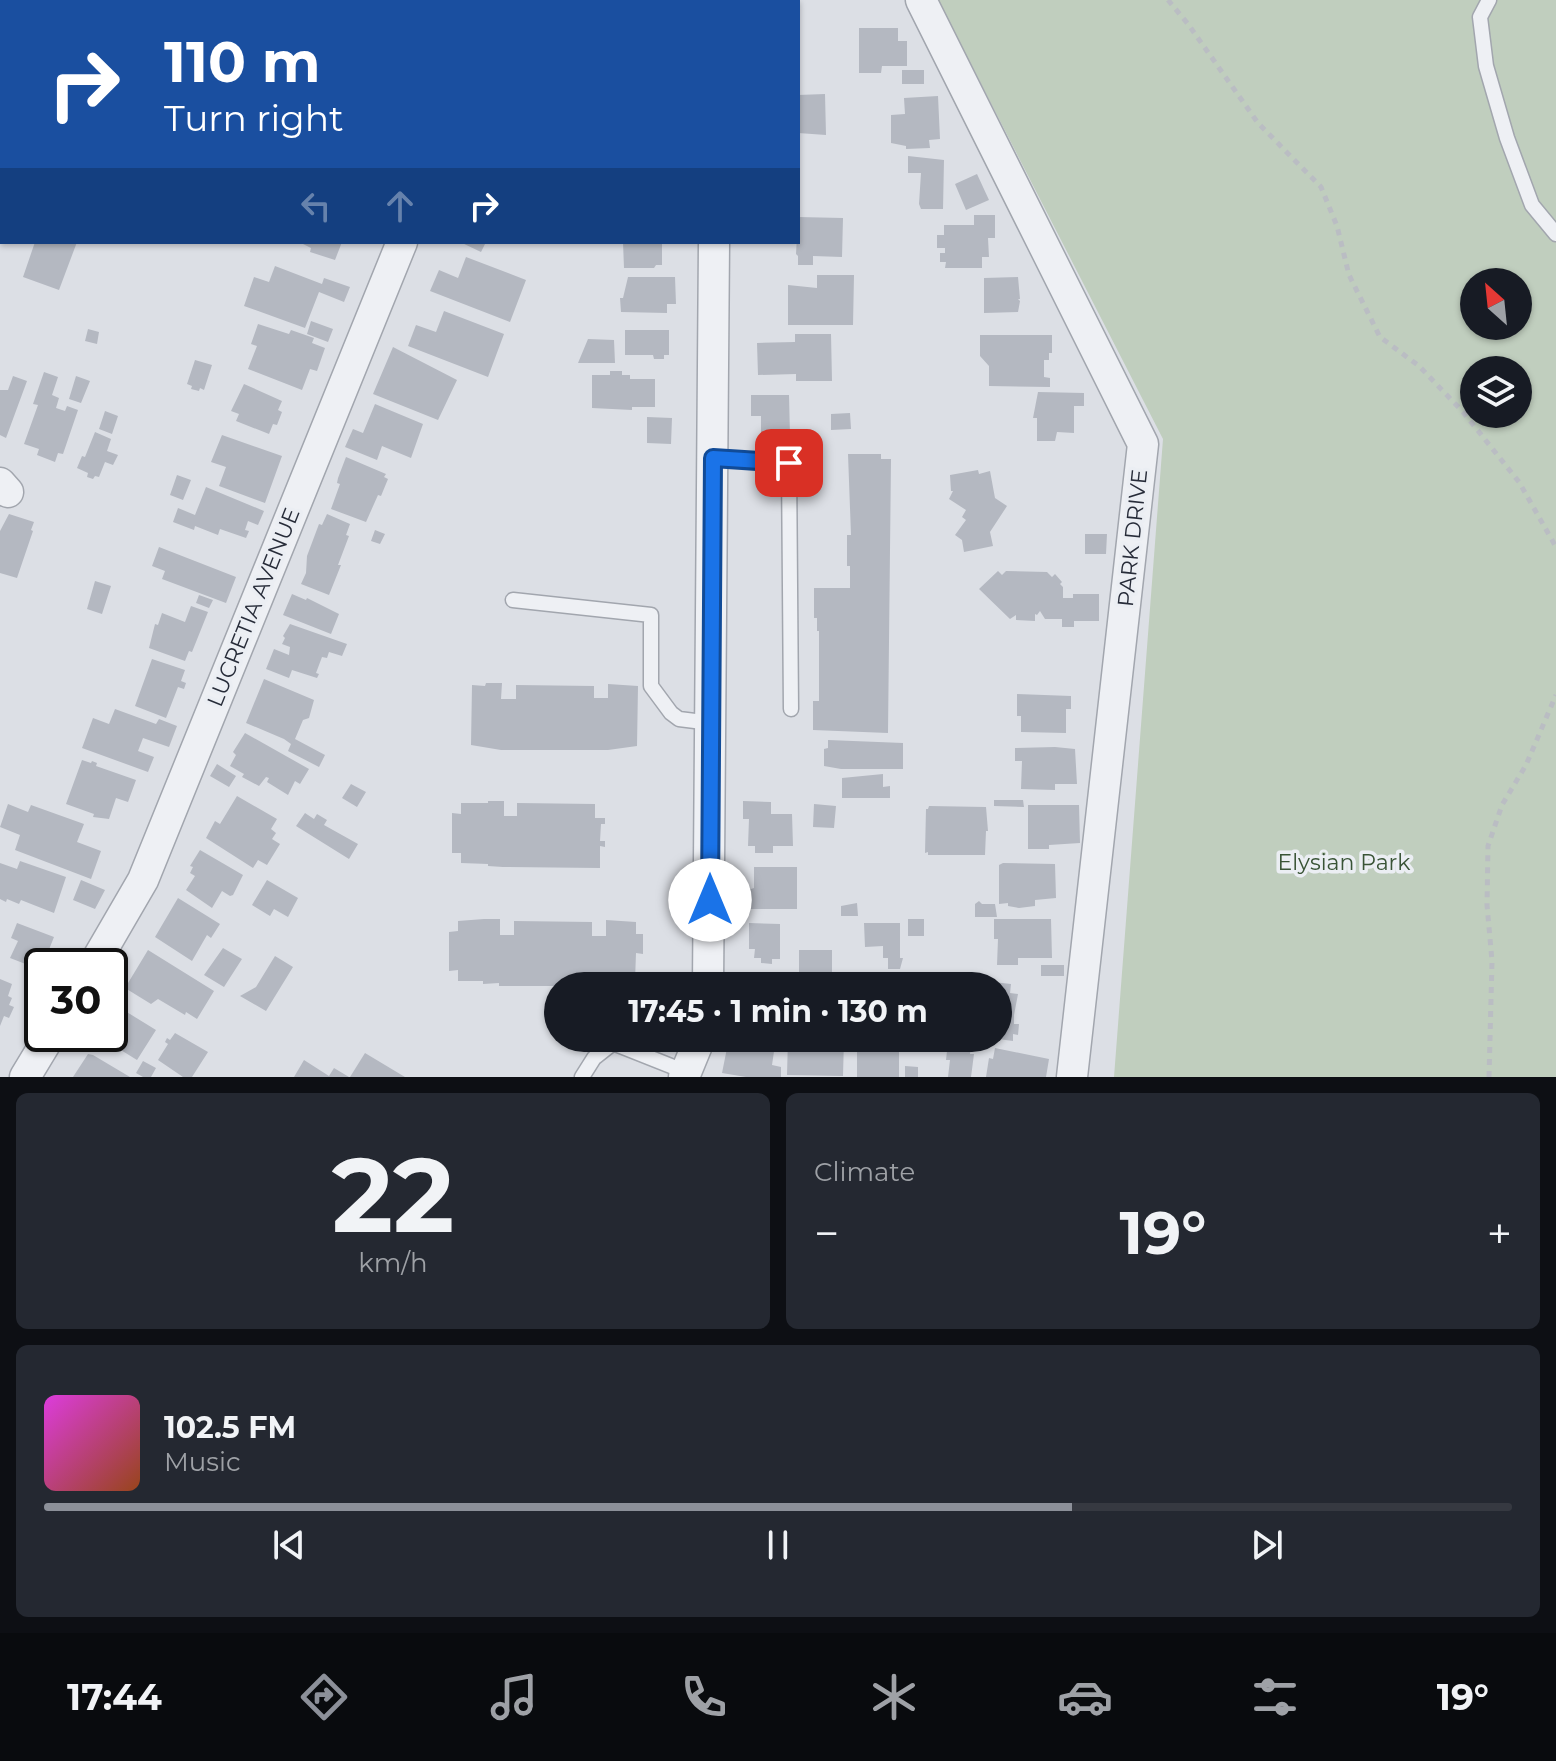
<!DOCTYPE html>
<html lang="en">
<head>
<meta charset="utf-8">
<style>
  :root { --surface:#171b24; --page:#242831; --text:#f1f3f6; --muted:#9ea1a6; --line:#363941; --accent:#8c9099 }
  body { margin:0; font-family:Montserrat,sans-serif; background:var(--page); color:var(--text); height:100vh; display:flex; flex-direction:column; font-size:30px; white-space:nowrap }
  * { box-sizing:border-box; margin:0 }
  p { font-size:26px; color:var(--muted) }
  .icon { flex:none; width:44px; height:44px; fill:none; stroke:currentColor; stroke-width:2; stroke-linecap:round; stroke-linejoin:round }
  .map { position:relative; height:1077px; overflow:hidden }
  .drawer { display:flex; flex-direction:column; gap:16px; padding:16px; background:#0d0f14; flex:1 }
  .drawer>* { flex:none }
  .guide { position:absolute; left:0px; top:0px; width:800px; height:244px; box-shadow:0 2px 6px #0004; background:#1a4fa0; color:#fff; overflow:hidden }
  .needle { width:52px; rotate:333deg }
  .buttons { position:absolute; left:1460px; top:268px; display:grid; gap:16px }
  .buttons a { display:grid; place-items:center; width:72px; height:72px; border-radius:50%; background:var(--surface); box-shadow:0 2px 6px #0004; font-size:40px }
  .speed { position:absolute; left:24px; top:948px; display:flex; gap:16px; font-size:40px; font-weight:700; text-align:center }
  .speed>* { display:grid; place-content:center; width:104px; height:104px; border-radius:50%; background:var(--surface); box-shadow:0 2px 6px #0004; line-height:1 }
  .speed .limit { border:4px solid #111; border-radius:12px; background:#fff; color:#111 }
  .pin { position:absolute; display:grid; place-items:center; width:68px; height:68px; color:#fff; margin:-34px; border-radius:16px; box-shadow:0 4px 12px #0006 }
  .me { position:absolute; width:88px; margin:-44px; rotate:0deg; stroke-linejoin:round; filter:drop-shadow(0 0 6px #0008) }
  .turn { display:flex; align-items:center; gap:28px; height:168px; padding:0 32px; font-size:36px }
  .turn .icon { width:104px; height:104px; stroke-width:2.5 }
  .turn b { display:block; font-size:56px; line-height:68px }
  .lanes { display:flex; align-items:center; height:76px; padding:0 32px; background:#0003; justify-content:center; gap:40px; direction:ltr }
  .lanes .off { opacity:.35 }
  .big { font-size:60px; font-weight:700; line-height:1.1 }
  .drawer .card { flex:1; display:flex; flex-direction:column; justify-content:center; gap:12px; min-width:0; padding:0 28px; border-radius:12px; background:var(--page) }
  .drawer .dial { align-items:center; gap:0 }
  .dial b { font-size:104px; line-height:1 }
  .song { display:flex; align-items:center; gap:24px }
  .cover { width:96px; height:96px; border-radius:12px; background:linear-gradient(135deg,hsl(300 70% 55%),hsl(20 70% 35%)) }
  .played { height:8px; border-radius:4px; background:linear-gradient(90deg,var(--accent) 70%,var(--line) 70%) }
  .keys { display:flex; justify-content:space-around; direction:ltr }
  .heat { display:flex; justify-content:space-between; align-items:center; font-size:44px; direction:ltr }
  .drawer .tiles { flex:1; display:grid; gap:16px; grid-template-columns:1fr 1fr }
  .card:last-child { grid-column:span 2 }
  .trip { position:absolute; left:544px; top:972px; width:468px; height:80px; border-radius:40px; background:var(--surface); box-shadow:0 2px 6px #0004; font-weight:700; line-height:80px; text-align:center }
  .tab-bar { display:flex; height:128px; justify-content:space-around; align-items:center; background:#090b0e; color:var(--muted) }
  .tab-bar .icon { width:56px; height:56px }
  .tab-bar .current { color:var(--accent) }
  .tab-bar b { font-size:36px; color:var(--text) }
  .map>svg:first-child { display:block }
</style>
</head>
<body>
<div class="map">
<svg width="1556" height="1077" viewBox="0 0 1556 1077">
  <rect width="100%" height="100%" fill="#dcdfe5"/>
  <path fill="#c0cebe" fill-rule="evenodd" d="M938 0H1556V1077H1114L1163 439ZM1474 282H1518V326H1474ZM1474 370H1518V414H1474Z"/>
  <path fill="#b4b8c1" d="M859 28H898V41H907V66H882L881 73H859Z
    M902 70H924V84H902Z
    M825 94 826 135 798 133V95Z
    M938 96 940 139 929 140 930 148 906 149V146L891 143V115L905 114 904 98Z
    M908 156 944 160 943 209H921L919 204 921 173H908Z
    M977 174 989 200 966 210 955 184Z
    M974 215H995V238H988L989 257H982V268H945L946 262H940V253H945V248H937V235H944V225H974Z
    M798 217 843 218 842 257 813 256V265H798V256L796 254Z
    M35 242H77L59 290 23 277Z
    M299 242H342L335 260 310 252 311 248Z
    M460 242H486L481 252Z
    M623 242 662 244V265H656L654 268H624Z
    M466 257 526 280 510 322 430 291 439 270 458 278Z
    M275 266 322 284 324 278 350 287 344 302 319 292 305 328 244 306 254 277 269 282Z
    M817 275H854L853 325H788V285L817 288Z
    M628 277H675L676 304H667V313L621 312 620 298H623Z
    M1018 277 1020 299H1018L1020 301 1018 312 984 313V278Z
    M444 311 504 334 488 377 408 346 416 325 436 332Z
    M311 321 333 329 328 342 307 334Z
    M258 324 289 334 291 330 314 338 312 343 325 348 317 371 310 369 302 390 248 369 257 346 251 344Z
    M88 329 99 332 97 344 85 341Z
    M625 330H669V355H664V359H654L653 355H625Z
    M795 334H831L832 381H796V374L758 375 757 343 795 342Z
    M980 335H1052V353H1049V360H1044V377L1050 378V387L989 386V366L980 356Z
    M588 339 614 340 615 363H578Z
    M393 347 457 380 438 420 373 394Z
    M195 360 212 365 204 390 200 388 199 391 191 389 192 386 187 384Z
    M610 371H622V375H630V379H655V407H632V410L592 408V375H610Z
    M44 372 58 377 52 395 59 398 56 408 65 411 67 406 78 410 63 454 58 453 55 462 37 455 39 449 24 444 38 405 33 404Z
    M13 376 27 381 6 438 0 435V390H8Z
    M76 376 90 381 81 403 69 399Z
    M244 384 282 401 278 410 282 412 277 425 273 424 269 434 236 421 239 414 231 411Z
    M1038 392 1084 393V406H1074V433L1057 432 1055 441H1037V418H1033Z
    M751 395H789L790 436H761V416H751Z
    M375 404 423 424 411 458 382 446 377 460 345 447 353 429 363 433Z
    M105 411 118 416 112 434 99 429Z
    M850 413 851 429 831 430V414Z
    M647 417 672 418 671 444 647 443Z
    M95 432 111 439 107 451 118 455 113 465 105 462 99 477 95 476 93 479 87 477 88 473 77 468 82 456 85 457Z
    M222 435 282 456 265 503 219 486 226 467 211 462Z
    M848 454H881V459H891L888 733 813 730V701H819V631H817V618H814V588H850V566H847V535H851Z
    M346 457 386 474 384 477 388 479 381 496 378 495 366 522 331 509 340 484 337 483 338 478Z
    M978 470 979 474 990 471 995 498 1007 506 990 532 993 546 964 552 962 540 955 535 966 520 962 517 966 510 949 499 953 491H951L950 475Z
    M177 475 191 480 183 500 170 495Z
    M206 487 264 511 258 525 248 521 245 530 249 531 246 538 220 529 218 535 195 526 194 530 173 522 178 508 195 515Z
    M9 514 34 522 31 530 33 531 17 578 0 573V531Z
    M327 514 350 524 346 535 349 536 338 565H341L329 595 301 584 306 573 307 556 319 524 322 525Z
    M375 530 385 534 380 544 371 541Z
    M1085 534H1107L1106 554H1085Z
    M159 547 236 577 226 603 162 579 165 571 152 566Z
    M998 571 1002 575 1006 571 1047 572 1052 577 1055 574 1062 582 1060 584 1063 587V598H1073V594H1099V621H1074V627H1062V619H1045L1040 611 1037 615 1035 614V621L1016 620V615L1010 619 979 589Z
    M95 581 111 586 102 614 87 609Z
    M292 594 306 600 307 598 339 614 331 634 283 615Z
    M199 595 213 600 209 608 196 603Z
    M191 606 208 612 192 652 189 651 185 661 149 648 155 624 158 625 162 613 185 622Z
    M290 624 347 644 342 656 329 652 327 658 322 657 316 673 319 674 317 678 292 670 289 678 266 669 274 649 289 655 290 647 282 644 285 638 283 636Z
    M152 659 185 670 181 681 186 683 184 689 178 687 166 718 135 706Z
    M264 679 314 700 309 718 303 720 295 739 325 755 319 767 288 751 291 744 284 739 246 723Z
    M486 683H502L501 699H516V685L594 686V698H608V684L638 686 637 746 608 750H501L471 745 472 685 485 686Z
    M1017 694 1071 696V709H1066V733L1021 732V716H1017Z
    M115 709 156 724 159 719 177 726 169 747 143 738 138 751 154 757 148 772 82 748 93 718 109 724Z
    M245 733 309 769 300 784 295 781 288 795 267 782 269 778 266 777 259 786 242 777 244 774 230 766 236 755 233 752Z
    M828 740 903 743V769H841L824 766V749L828 748Z
    M1055 747 1075 749 1077 784H1055V790L1021 789 1022 761H1015V748Z
    M82 760 91 763 92 761 97 763 96 766 136 780 128 802 116 798 109 819 93 817 94 814 66 804Z
    M217 764 236 776 229 787 210 776Z
    M883 774V787L890 786V798H842V778Z
    M351 784 366 792 357 807 342 798Z
    M237 796 277 819 271 829 276 833 272 839 280 844 267 865 258 860 253 868 206 838 215 821 220 824Z
    M994 800H1023L1024 807 994 806Z
    M488 801H504V816H517V803L595 804V818H605V824H601L600 841H605V847L600 846V868L503 867 488 866V864L461 863V853H452V813L461 814V803H488Z
    M743 801 771 802V814H792L793 846H773V853H755V846H748L749 819H743Z
    M8 804 28 812 31 805 84 824 77 842 101 851 91 879 15 850 20 835 0 827Z
    M814 804 836 806 834 828 813 827Z
    M1028 805H1079L1080 843 1049 845V849H1028Z
    M929 806 986 807 988 831H986L985 855H928V852L925 853 926 809H928Z
    M305 813 314 819 317 814 327 820 324 825 358 844 349 859 296 826Z
    M200 850 243 875 233 895 230 896 222 891 212 908 186 890 195 876 190 873 193 867 190 866Z
    M20 861 66 877 54 913 21 900 19 904 7 899 6 902 0 899V863L17 869Z
    M1003 863 1055 864 1056 898 1035 900V906L1019 908 1008 906V903L999 904V865Z
    M754 867H797V909H744V915H728V891H745L754 888Z
    M81 880 105 890 95 909 73 900Z
    M267 880 298 898 288 917 274 909 270 916 252 905Z
    M178 898 220 924 211 938 207 935 192 961 155 937Z
    M979 901 982 904H995L997 917H975V904Z
    M857 903 858 916H841V906Z
    M484 919H500V935H514V921L592 922V936H606V920L636 922V934H643V954L636 953 635 981H622V984H606V986H499V983L483 984V981H458V970L449 971V932L458 931V921Z
    M908 919H924V936H908Z
    M994 919H1051L1052 958H1018V965H997L998 939H994Z
    M17 923 54 937 44 962 39 960 36 968 10 958 18 941 11 938Z
    M749 923 780 924V959H772V964L761 963V958H754L755 949H749Z
    M864 923H900V958H903L900 969H888V958H883V946L865 947Z
    M223 948 242 959 224 987 204 975Z
    M148 950 214 991 197 1019 186 1012 185 1015 158 999 151 1004 125 988Z
    M799 950H832V986H799Z
    M275 956 293 967 266 1011 240 996 256 987Z
    M1041 965H1064V976H1041Z
    M917 978 953 984V986H916Z
    M0 979 12 984 8 996 12 998 9 1005 14 1007 9 1018 4 1016 0 1026Z
    M984 981 1011 984 1010 993 1018 994 1014 1015V1024H1019L1018 1035 1013 1034V1041L998 1039V986H983Z
    M117 1006 156 1030 137 1060 98 1036 99 1034H110V1017Z
    M175 1033 208 1052 192 1077H183L158 1060 168 1044 165 1042 167 1038 170 1040Z
    M729 1038H776L772 1065 781 1067V1077H746L722 1073Z
    M788 1038 844 1039 843 1076 787 1075Z
    M887 1038V1041H899V1077H857V1052H864V1041Z
    M953 1038 972 1041 970 1054H974L971 1077H948L950 1060H946L947 1051H952Z
    M995 1048 1049 1059 1046 1077H986L989 1058 993 1059Z
    M365 1053 405 1077H350Z
    M88 1054 93 1055 130 1077H73Z
    M304 1060 329 1076 334 1068 349 1077H294Z
    M143 1061 156 1068 151 1077H143L136 1073Z
    M905 1066 918 1067V1077H905Z"/>
  <g fill="none" stroke-linecap="round" stroke-linejoin="round">
    <g stroke="#a2a6ae" stroke-width="17">
      <path id="service" d="M1489 0 1480 17 1486 66 1507 138 1532 205 1556 234
        M713 458 789 463 791 709
        M513 600 651 615V686L671 713 679 719 711 723
        M582 1077 594 1058 613 1043 686 1072"/>
    </g>
    <g stroke="#a2a6ae" stroke-width="33">
      <path id="minor" d="M713 0V2
        M921 0 1143 444 1072 1077
        M0 77H2
        M0 483 8 492
        M93 966 143 880 402 242
        M708 986 714 242
        M25 1077 51 1034
        M684 1077 700 1038"/>
    </g>
    <path stroke="#babdc3" stroke-width="5" stroke-dasharray="6 6" stroke-linecap="butt" d="M1168 0 1188 24 1258 123 1321 187 1337 226 1349 275 1380 337 1419 366 1463 412 1519 482 1556 547
      M1489 1077 1492 961 1487 905 1488 846 1502 805 1526 765 1556 695"/>
    <use href="#service" stroke="#eef0f4" stroke-width="14"/>
    <use href="#minor" stroke="#eef0f4" stroke-width="30"/>
  </g>
  <g fill="none" stroke-linecap="round" stroke-linejoin="round">
    <g stroke="#114b97" stroke-width="20">
      <path id="route" d="M710 900 713 458 789 463"/>
    </g>
    <use href="#route" stroke="#1a73e8" stroke-width="14"/>
  </g>
  <g text-anchor="middle" stroke-width="7" stroke-linejoin="round" paint-order="stroke">
    <g font-size="22" fill="#272c39" stroke="#ebeef3">
      <text transform="translate(1132 538) rotate(-84)" y="8">PARK DRIVE</text>
      <text transform="translate(253 607) rotate(-68)" y="8">LUCRETIA AVENUE</text>
    </g>
    <g font-size="22" fill="#395436" stroke="#ebeef3">
      <text x="1344" y="870">Elysian Park</text>
    </g>
  </g>
</svg>
<div class="buttons">
<a><svg class="needle" viewBox="-14 -14 28 28"><path d="M0-13l5 13h-10z" fill="#e53935"/><path d="M0 13l5-13h-10z" fill="#9ea1a6"/></svg></a>
<a><svg class="icon" aria-label="layers" viewBox="0 0 24 24"><path d="M12 4l9 5-9 5-9-5zM3 14l9 5 9-5"/></svg></a>
</div>
<div class="speed"><div class="limit">30</div></div>
<div class="pin" style="left:789px;top:463px;background:#d93025"><svg class="icon" aria-label="arrive" viewBox="0 0 24 24"><path d="M6 21V4h12l-3 4 3 4H6"/></svg></div>
<svg class="me" style="left:710px;top:900px" viewBox="-20 -20 40 40"><circle r="19" fill="#fff"/><path d="M0-13L10 11 0 6-10 11z" fill="#1a73e8"/></svg>
<div class="trip">17:45 · 1 min · 130 m</div>
<div class="guide">
<div class="turn"><svg class="icon" aria-label="right" viewBox="0 0 24 24"><path d="M7 20v-9h11M14 6l5 5-5 5"/></svg><div><b>110 m</b>Turn right</div></div>
<div class="lanes"><svg class="icon off" aria-label="left" viewBox="0 0 24 24"><path d="M17 20v-9H6M10 6l-5 5 5 5"/></svg><svg class="icon off" aria-label="ahead" viewBox="0 0 24 24"><path d="M12 20V5M6 11l6-6 6 6"/></svg><svg class="icon" aria-label="right" viewBox="0 0 24 24"><path d="M7 20v-9h11M14 6l5 5-5 5"/></svg></div>
</div>
</div>
<section class="drawer">
<div class="tiles">
<div class="card dial"><b>22</b><p>km/h</p></div>
<div class="card"><p>Climate</p>
<div class="heat"><a>−</a><b class="big">19°</b><a>+</a></div>
</div>
<div class="card">
<div class="song"><i class="cover"></i><div><b>102.5 FM</b><p>Music</p></div></div>
<div class="played"></div>
<div class="keys"><svg class="icon" aria-label="previous" viewBox="0 0 24 24"><path d="M18 5L8 12l10 7zM5 5v14"/></svg><svg class="icon" aria-label="pause" viewBox="0 0 24 24"><path d="M8 5v14M16 5v14"/></svg><svg class="icon" aria-label="next" viewBox="0 0 24 24"><path d="M6 5l10 7-10 7zM19 5v14"/></svg></div>
</div>
</div>
</section>
<nav class="tab-bar">
<b>17:44</b>
<svg class="icon current" aria-label="directions" viewBox="0 0 24 24"><path d="M12 3l9 9-9 9-9-9zM9 14v-3h6M13 9l2 2-2 2"/></svg>
<svg class="icon" aria-label="music" viewBox="0 0 24 24"><path d="M9 18V5l10-2v13"/><circle cx="6" cy="18" r="3"/><circle cx="16" cy="16" r="3"/></svg>
<svg class="icon" aria-label="phone" viewBox="0 0 24 24"><path d="M5 4h4l2 5-3 2q2 4 5 5l2-3 5 2v4C11 20 4 13 5 4z"/></svg>
<svg class="icon" aria-label="climate" viewBox="0 0 24 24"><path d="M12 3v18M4 7l16 10M4 17L20 7"/></svg>
<svg class="icon" aria-label="car" viewBox="0 0 24 24"><path d="M5 17H2v-5l4-1 3-4h7l3 4 3 1v5h-3M9 17h6M6 11h13"/><circle cx="7" cy="17" r="2"/><circle cx="17" cy="17" r="2"/></svg>
<svg class="icon" aria-label="filters" viewBox="0 0 24 24"><path d="M4 7h16M4 17h16"/><circle cx="9" cy="7" r="2"/><circle cx="15" cy="17" r="2"/></svg>
<b>19°</b>
</nav>
</body>
</html>
